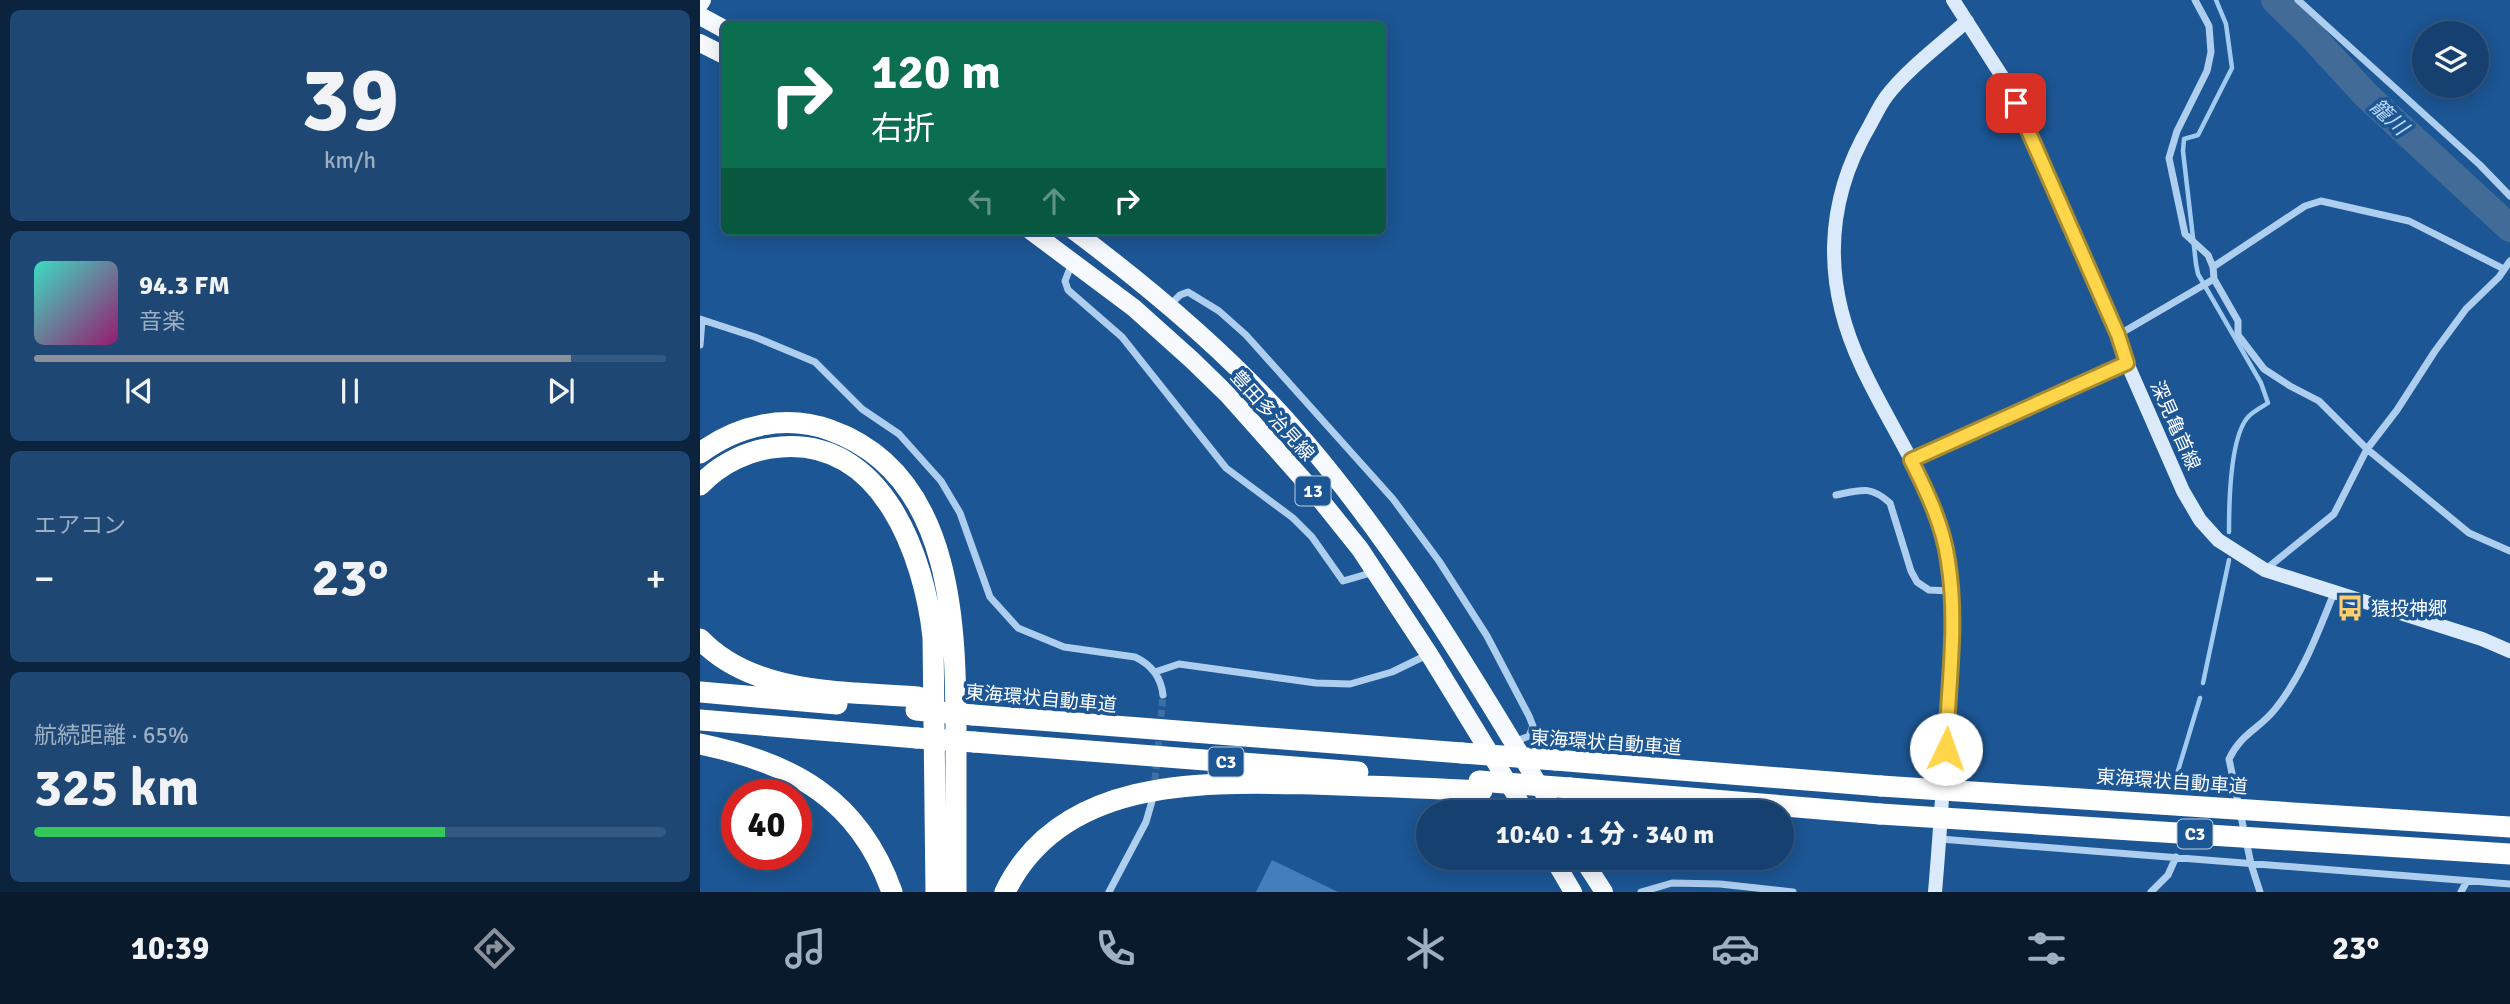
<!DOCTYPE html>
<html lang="ja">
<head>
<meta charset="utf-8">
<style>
  :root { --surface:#15406f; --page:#1e4774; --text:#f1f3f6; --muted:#9dafc3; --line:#345982; --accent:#8c9099 }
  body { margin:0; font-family:Signika,"Noto Sans JP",sans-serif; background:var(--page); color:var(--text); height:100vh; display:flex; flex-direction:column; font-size:26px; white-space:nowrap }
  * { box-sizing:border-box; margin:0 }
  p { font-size:23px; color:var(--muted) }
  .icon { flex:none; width:38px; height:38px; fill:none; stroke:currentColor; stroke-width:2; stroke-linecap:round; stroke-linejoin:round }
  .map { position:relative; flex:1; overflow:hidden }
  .details { display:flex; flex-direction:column; gap:10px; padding:10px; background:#0c233d; width:700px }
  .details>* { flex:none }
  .guide { position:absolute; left:21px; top:21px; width:665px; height:214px; border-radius:10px; box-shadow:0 4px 18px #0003,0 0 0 2px var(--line); background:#0b6e4f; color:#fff; overflow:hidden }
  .controls { position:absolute; left:1712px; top:21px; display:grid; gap:14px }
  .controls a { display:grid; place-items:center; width:77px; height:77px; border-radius:50%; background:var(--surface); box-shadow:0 4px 18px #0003,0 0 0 2px var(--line); font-size:35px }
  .speed { position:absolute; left:21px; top:779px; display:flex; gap:14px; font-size:35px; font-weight:700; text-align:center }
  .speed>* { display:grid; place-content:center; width:91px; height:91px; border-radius:50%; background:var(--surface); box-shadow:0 4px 18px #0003,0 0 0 2px var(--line); line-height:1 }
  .speed .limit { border:10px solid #d22; background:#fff; color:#111 }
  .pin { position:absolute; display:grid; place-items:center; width:60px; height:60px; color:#fff; margin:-30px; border-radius:14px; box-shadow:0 4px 10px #0006 }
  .me { position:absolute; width:77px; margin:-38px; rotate:3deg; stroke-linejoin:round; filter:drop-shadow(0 0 5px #0008) }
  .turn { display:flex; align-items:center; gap:24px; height:147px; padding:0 35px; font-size:32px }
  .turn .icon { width:91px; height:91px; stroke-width:2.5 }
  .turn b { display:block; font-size:49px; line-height:60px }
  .lanes { display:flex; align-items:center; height:66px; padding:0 35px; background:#0003; justify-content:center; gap:35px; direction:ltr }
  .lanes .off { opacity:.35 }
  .big { font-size:52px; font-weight:800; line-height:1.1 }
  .details .widget { flex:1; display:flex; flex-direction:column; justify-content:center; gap:10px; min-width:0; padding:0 24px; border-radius:10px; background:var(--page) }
  .details .dial { align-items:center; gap:0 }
  .dial b { font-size:91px; line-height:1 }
  .song { display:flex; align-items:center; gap:21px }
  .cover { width:84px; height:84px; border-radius:10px; background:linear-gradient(135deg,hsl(170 70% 55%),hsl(320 70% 35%)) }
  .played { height:7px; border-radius:4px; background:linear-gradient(90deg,var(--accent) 85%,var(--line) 85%) }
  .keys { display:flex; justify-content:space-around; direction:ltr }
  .heat { display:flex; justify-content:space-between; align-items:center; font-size:38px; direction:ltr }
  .charge { height:10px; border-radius:5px; background:linear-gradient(90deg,#34c759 65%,var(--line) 0) }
  .trip { position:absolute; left:716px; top:800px; width:378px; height:70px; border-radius:35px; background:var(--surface); box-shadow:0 4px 18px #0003,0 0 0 2px var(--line); font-weight:800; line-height:70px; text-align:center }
  .tabs { display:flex; height:112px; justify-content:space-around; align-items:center; background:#081a2c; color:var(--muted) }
  .tabs .icon { width:49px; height:49px }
  .tabs .active { color:var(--accent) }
  .tabs b { font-size:32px; color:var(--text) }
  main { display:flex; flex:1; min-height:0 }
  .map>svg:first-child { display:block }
</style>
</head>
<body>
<main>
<section class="details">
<div class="widget dial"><b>39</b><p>km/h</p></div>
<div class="widget">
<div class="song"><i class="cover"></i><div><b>94.3 FM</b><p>音楽</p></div></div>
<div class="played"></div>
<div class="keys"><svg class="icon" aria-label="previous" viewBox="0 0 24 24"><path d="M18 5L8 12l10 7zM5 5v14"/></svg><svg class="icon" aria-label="pause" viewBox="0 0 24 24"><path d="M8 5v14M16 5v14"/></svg><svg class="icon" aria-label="next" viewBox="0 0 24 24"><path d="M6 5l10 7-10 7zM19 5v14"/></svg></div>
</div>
<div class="widget"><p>エアコン</p>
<div class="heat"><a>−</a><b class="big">23°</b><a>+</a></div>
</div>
<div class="widget"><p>航続距離 · 65%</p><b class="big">325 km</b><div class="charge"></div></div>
</section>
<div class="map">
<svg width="1810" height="892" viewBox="0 0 1810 892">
  <rect width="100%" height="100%" fill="#1c5694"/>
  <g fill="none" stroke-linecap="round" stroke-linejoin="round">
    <path stroke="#a1caf1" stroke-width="4.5" d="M1516 0 1526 24 1532 68 1498 135 1484 139 1483 151 1496 264 1498 274 1561 383 1568 403C1562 407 1554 411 1549 416 1530 435 1529 505 1529 532
      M1503 683 1529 560
      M1474 784 1500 698"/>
    <path stroke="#426b97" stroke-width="28" d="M1575 0 1609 33 1666 95 1810 228"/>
  </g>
  <path fill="#447fbb" d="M572 860 638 892H556Z"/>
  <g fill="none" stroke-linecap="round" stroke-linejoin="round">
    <path stroke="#3e6fa4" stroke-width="7" stroke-dasharray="7 3.5" stroke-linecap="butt" d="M454 790 463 695"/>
    <path stroke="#aeceef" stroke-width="7" d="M1495 0 1509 26 1511 52 1507 71 1477 131 1469 158 1485 234 1508 255 1513 267 1514 279 1538 321V335L1564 369 1590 386 1619 401 1667 449 1769 533 1810 551
      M1598 0 1780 165 1810 196
      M372 263 365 281 368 290 422 337 526 468 593 518 612 537 643 581 674 572
      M1513 267 1605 206 1621 201 1709 221 1804 269
      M469 306 480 295 488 292 519 311 546 335 693 499 739 561 787 636 829 716 833 726 829 736 814 742
      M0 319 55 337 115 362 162 409 199 434 241 481 260 513 290 597 318 628 364 647 435 657C452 665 461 677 463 695
      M1418 335 1514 279
      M0 345 2 320
      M1211 460 1427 363
      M1136 495C1161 490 1170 485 1190 503L1211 571 1217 582 1229 590 1252 591
      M1566 569 1634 514 1667 449 1697 410 1735 351 1766 309 1799 277 1810 261
      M455 672 479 664 616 683 650 684 692 672 727 655
      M1240 839 1810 884
      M409 892 446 822 452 801
      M941 892 972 883 1020 884 1093 892
      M1451 892 1468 875 1476 857
      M1560 892 1551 864 1529 759C1542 732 1560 729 1576 708 1603 674 1618 632 1634 593
      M1761 892 1767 881"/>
    <path stroke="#dbeafb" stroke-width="14" d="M1253 0 1305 81 1418 335 1427 363 1483 491 1500 520 1518 540 1565 570 1782 639 1810 651
      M1235 892C1241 823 1245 755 1249 686 1251 643 1256 602 1248 559 1236 489 1191 430 1162 367 1123 285 1124 203 1170 125 1175 116 1180 105 1186 97 1205 71 1242 43 1267 21"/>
    <path stroke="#f6faff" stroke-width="18" d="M0 3 2 0
      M0 16 24 29
      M0 43 24 55
      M331 231 434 308 492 360 528 395 615 493 660 549 729 654 826 812
      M374 231C458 294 538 362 606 442 703 556 778 684 855 812
      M853 858 873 892
      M882 858 904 892"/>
    <path stroke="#fff" stroke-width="21" d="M0 453C38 425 85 414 130 430 257 475 256 633 256 743 256 793 256 842 256 892
      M0 485C21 463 50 449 81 447 183 439 224 556 233 637L236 892
      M0 639C54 696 146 691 218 697
      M0 692 137 704
      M273 715 762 753
      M0 720 217 738
      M274 742 658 772
      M0 744C93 763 159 799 192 892
      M855 760 1181 786
      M870 788 1180 814
      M305 892C361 776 504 782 612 784 669 786 726 788 782 791"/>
    <path stroke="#fff" stroke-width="21" d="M216 710 273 715
      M217 738 274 742
      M762 753 855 760
      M779 781 870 788
      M1181 786 1810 827
      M1180 814 1810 854"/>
  </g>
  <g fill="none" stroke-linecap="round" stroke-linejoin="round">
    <g stroke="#a68a30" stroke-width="18">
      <path id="route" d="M1246 749C1248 686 1258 623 1248 561 1243 525 1227 492 1211 460L1427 363 1418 335 1316 103"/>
    </g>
    <use href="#route" stroke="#ffd54a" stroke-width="12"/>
  </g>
  <defs>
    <g id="bus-bare" transform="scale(2.1)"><path d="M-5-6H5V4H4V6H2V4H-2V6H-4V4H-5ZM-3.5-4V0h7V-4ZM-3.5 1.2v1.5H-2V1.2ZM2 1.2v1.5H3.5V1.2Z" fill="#ffce6c" stroke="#1c5694" stroke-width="2.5" paint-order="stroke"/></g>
  </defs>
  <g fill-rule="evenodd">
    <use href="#bus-bare" x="1650" y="608"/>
  </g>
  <g text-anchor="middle" stroke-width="7" stroke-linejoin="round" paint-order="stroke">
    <g fill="#1c5694" stroke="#bbccdf" stroke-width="2">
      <rect x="595.5" y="476.5" width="35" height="29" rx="5"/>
      <rect x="508.5" y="747.5" width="35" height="29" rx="5"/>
      <rect x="1477.5" y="819.5" width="35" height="29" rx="5"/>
    </g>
    <g font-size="18" font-weight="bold" fill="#fff">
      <text x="613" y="497">13</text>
      <text x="526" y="768">C3</text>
      <text x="1495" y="840">C3</text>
    </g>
    <g font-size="19" fill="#fff" stroke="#1c5694">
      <text transform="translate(573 415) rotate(48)" y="7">豊田多治見線</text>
      <text transform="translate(1476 425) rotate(66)" y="7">深見亀首線</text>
      <text transform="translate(341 698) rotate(5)" y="7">東海環状自動車道</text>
      <text transform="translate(906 742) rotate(4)" y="7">東海環状自動車道</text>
      <text transform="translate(1472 781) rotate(4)" y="7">東海環状自動車道</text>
    </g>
    <g font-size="19" fill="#fff" stroke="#1c5694" text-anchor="start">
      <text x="1671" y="615">猿投神郷</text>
    </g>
    <g font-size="21" font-style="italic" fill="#bad8f6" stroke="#1c5694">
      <text transform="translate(1689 117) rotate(43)" y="7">籠川</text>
    </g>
  </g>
</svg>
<div class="controls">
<a><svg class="icon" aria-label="layers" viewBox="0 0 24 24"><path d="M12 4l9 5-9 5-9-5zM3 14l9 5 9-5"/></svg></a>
</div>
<div class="speed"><div class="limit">40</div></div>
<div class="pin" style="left:1316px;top:103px;background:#d93025"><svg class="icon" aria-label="arrive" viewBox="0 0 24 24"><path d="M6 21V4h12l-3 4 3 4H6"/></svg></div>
<svg class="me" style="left:1246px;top:749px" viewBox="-20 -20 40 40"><circle r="19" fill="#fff"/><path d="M0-13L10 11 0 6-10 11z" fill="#ffd54a"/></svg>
<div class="trip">10:40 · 1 分 · 340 m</div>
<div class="guide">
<div class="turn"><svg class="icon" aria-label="right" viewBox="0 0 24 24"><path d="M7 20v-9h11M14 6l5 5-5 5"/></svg><div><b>120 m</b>右折</div></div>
<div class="lanes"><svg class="icon off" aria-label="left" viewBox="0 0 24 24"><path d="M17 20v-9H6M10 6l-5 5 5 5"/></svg><svg class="icon off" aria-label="ahead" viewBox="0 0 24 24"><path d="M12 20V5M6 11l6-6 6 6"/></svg><svg class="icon" aria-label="right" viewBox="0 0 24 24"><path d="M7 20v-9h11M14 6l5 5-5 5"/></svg></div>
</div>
</div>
</main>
<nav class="tabs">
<b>10:39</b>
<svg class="icon active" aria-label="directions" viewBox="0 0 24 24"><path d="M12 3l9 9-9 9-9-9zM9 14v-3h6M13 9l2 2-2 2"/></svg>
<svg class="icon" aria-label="music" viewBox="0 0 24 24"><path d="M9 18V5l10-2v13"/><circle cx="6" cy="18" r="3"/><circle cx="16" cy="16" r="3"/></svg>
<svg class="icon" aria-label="phone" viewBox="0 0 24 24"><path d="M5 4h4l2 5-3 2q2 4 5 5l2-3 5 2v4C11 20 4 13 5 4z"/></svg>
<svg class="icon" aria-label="climate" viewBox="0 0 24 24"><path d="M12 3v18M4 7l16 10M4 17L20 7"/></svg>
<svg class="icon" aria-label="car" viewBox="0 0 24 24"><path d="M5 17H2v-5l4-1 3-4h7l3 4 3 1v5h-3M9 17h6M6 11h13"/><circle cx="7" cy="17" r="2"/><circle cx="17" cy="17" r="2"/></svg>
<svg class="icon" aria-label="filters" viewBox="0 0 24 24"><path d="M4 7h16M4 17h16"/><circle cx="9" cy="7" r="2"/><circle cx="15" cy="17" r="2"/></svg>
<b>23°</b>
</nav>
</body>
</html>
